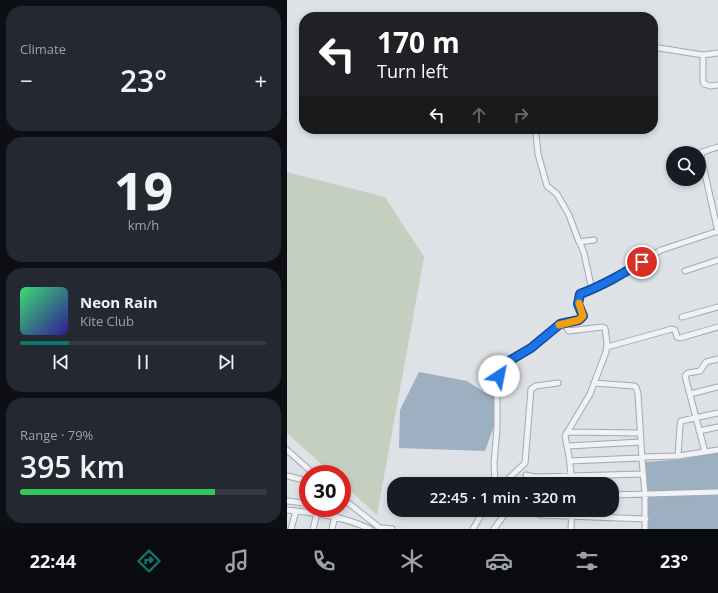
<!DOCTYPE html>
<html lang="en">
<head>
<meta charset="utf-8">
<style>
  :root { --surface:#171b24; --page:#242831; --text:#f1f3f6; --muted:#9ea1a6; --line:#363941; --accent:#0f766e }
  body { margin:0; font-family:"Open Sans",sans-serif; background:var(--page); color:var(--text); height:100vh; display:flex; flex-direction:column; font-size:15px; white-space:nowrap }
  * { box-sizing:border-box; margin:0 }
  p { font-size:13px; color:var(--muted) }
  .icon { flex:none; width:22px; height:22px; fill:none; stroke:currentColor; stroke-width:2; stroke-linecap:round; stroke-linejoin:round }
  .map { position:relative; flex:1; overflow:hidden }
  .drawer { display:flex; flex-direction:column; gap:6px; padding:6px; background:#0d0f14; width:287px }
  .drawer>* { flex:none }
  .banner { position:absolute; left:12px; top:12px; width:359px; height:122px; border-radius:16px; box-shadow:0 2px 6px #0003; background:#202124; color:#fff; overflow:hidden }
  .tools { position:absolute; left:379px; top:146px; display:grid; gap:8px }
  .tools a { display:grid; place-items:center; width:40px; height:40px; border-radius:50%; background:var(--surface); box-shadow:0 2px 6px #0003; font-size:20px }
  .speed { position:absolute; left:12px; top:465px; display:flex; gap:8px; font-size:20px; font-weight:700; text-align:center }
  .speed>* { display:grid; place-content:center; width:52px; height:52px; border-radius:50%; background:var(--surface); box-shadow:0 2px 6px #0003; line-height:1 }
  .speed .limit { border:6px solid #d22; background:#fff; color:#111 }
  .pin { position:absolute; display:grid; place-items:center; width:34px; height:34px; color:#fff; margin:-17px; border:2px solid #fff; border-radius:50%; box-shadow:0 1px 4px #0007 }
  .me { position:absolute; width:44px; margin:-22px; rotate:34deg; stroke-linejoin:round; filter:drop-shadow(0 0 3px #0008) }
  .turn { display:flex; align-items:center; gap:14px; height:84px; padding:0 12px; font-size:18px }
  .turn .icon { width:52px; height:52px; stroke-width:2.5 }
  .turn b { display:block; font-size:28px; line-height:34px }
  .lanes { display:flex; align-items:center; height:38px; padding:0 12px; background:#0003; justify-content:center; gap:20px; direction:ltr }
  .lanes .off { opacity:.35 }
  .big { font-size:30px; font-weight:600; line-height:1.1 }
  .drawer .card { flex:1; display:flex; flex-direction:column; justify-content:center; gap:6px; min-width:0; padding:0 14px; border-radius:16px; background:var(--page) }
  .drawer .dial { align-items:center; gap:0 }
  .dial b { font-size:52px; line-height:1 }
  .song { display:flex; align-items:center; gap:12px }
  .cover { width:48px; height:48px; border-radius:6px; background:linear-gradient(135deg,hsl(140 70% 55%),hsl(250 70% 35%)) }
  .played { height:4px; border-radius:2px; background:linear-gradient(90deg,var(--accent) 20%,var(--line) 20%) }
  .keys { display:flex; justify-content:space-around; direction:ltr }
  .heat { display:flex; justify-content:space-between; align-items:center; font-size:22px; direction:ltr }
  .charge { height:6px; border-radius:3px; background:linear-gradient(90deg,#34c759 79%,var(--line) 0) }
  .trip { position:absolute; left:100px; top:477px; width:232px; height:40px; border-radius:16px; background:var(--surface); box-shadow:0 2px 6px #0003; font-weight:600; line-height:40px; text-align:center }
  .menu { display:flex; height:64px; justify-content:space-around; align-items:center; background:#090b0e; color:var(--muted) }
  .menu .icon { width:28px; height:28px }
  .menu .current { color:var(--accent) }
  .menu b { font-size:18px; color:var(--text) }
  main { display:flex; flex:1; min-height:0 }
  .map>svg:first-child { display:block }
</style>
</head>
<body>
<main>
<section class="drawer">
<div class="card"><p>Climate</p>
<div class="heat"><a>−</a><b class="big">23°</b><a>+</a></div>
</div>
<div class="card dial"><b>19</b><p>km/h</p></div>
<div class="card">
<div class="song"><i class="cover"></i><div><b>Neon Rain</b><p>Kite Club</p></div></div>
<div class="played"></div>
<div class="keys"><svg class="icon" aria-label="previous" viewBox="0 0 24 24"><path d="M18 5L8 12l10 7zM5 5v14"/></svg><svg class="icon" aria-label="pause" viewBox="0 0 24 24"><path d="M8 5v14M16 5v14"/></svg><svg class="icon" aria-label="next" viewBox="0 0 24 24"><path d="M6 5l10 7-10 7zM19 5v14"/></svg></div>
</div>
<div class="card"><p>Range · 79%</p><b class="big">395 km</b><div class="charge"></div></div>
</section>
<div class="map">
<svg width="431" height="529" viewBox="0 0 431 529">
  <rect width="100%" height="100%" fill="#dee1e6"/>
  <path fill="#c4cfc0" d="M0 172 98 197 137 257 90 515 55 483V474H45L0 433Z"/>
  <path fill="#9db0c2" d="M132 372 180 381 200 394 209 387 210 389 207 426 198 451 112 448 113 410Z
    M431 451V529H361L357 464 359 462 397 459Z"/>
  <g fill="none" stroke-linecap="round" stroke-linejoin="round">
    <g stroke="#a4a8af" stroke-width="7">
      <path id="minor" d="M366 47 416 55 431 53
        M416 55V81L417 84 424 86 431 85
        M246 129 249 134 251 154 260 186 270 194 282 215 292 242 307 240
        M431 232 414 156 415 152 431 147
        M293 243 297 253 305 290
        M398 271 431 260
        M395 317 431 307
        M275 323 291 320 296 316 291 304 293 294 305 290 336 273 374 250 431 231
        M320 347 385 329 388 330 390 337 393 338 431 327
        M307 383 347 386 349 387 351 393 355 459
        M403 394 431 387
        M412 431 431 427
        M280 432 353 433
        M281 446 354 442
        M0 450 27 474
        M418 452 398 376 401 373 413 371 419 362 431 359
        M391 456 393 426 394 421 431 413
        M355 457 391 456 431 450
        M283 461 353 458 355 459 358 495V529
        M239 475 248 477 356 474
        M0 476 21 481
        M208 484 207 463 210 428V386L212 376 219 364 244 348 275 323 278 325 282 331 315 327 318 328 320 343 319 352 303 394 278 436 282 456 285 484
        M216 484 238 463 244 389 249 386 271 383
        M325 495 431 492
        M55 498 93 528
        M0 501 17 503
        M0 510C30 513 55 516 83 529
        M253 515 359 519
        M4 529 9 511
        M26 529 30 513
        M45 529 48 516
        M93 529 96 528 105 529
        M186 529 197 510
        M207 529 217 515 220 513
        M284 529 285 510"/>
    </g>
    <use href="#minor" stroke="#f0f2f5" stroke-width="5"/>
  </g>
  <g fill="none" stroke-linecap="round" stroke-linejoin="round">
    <g stroke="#114b97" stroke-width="10">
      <path id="route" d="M212 376 219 364 222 361 244 348 273 324 292 320 296 316 291 304 293 294C315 286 335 274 355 262"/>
    </g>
    <use href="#route" stroke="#1a73e8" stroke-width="7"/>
    <path stroke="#f59e0b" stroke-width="7" d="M272 325 292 320 296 316 292 303"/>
  </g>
</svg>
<div class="tools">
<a><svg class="icon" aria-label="search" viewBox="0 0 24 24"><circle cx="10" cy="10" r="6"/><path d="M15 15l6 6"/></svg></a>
</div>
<div class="speed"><div class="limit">30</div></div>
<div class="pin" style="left:355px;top:262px;background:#d93025"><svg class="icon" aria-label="arrive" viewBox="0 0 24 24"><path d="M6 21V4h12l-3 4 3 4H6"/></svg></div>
<svg class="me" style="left:212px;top:376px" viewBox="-20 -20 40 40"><circle r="19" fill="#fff"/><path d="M0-13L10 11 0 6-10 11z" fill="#1a73e8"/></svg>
<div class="trip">22:45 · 1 min · 320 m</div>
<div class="banner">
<div class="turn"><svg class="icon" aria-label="left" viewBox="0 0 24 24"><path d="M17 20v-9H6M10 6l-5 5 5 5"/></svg><div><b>170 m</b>Turn left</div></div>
<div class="lanes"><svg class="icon" aria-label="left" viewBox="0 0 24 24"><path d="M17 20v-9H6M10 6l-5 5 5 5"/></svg><svg class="icon off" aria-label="ahead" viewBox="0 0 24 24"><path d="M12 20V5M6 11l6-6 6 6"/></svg><svg class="icon off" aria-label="right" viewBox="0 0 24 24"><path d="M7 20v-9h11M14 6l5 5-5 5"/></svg></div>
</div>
</div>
</main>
<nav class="menu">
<b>22:44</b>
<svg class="icon current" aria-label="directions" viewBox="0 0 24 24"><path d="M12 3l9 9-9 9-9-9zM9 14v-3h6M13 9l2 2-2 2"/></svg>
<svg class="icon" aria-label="music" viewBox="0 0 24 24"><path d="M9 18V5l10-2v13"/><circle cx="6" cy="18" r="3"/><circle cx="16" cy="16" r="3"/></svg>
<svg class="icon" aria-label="phone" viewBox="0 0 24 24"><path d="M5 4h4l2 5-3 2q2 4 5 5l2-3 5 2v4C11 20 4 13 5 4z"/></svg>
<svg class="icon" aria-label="climate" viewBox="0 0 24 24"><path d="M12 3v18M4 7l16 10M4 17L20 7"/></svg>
<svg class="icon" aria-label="car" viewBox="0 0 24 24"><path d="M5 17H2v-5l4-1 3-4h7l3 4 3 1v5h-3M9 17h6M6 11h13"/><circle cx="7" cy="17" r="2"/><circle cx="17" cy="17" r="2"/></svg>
<svg class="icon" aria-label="filters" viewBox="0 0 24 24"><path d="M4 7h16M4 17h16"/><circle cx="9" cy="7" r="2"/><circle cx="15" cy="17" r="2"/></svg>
<b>23°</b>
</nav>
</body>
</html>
